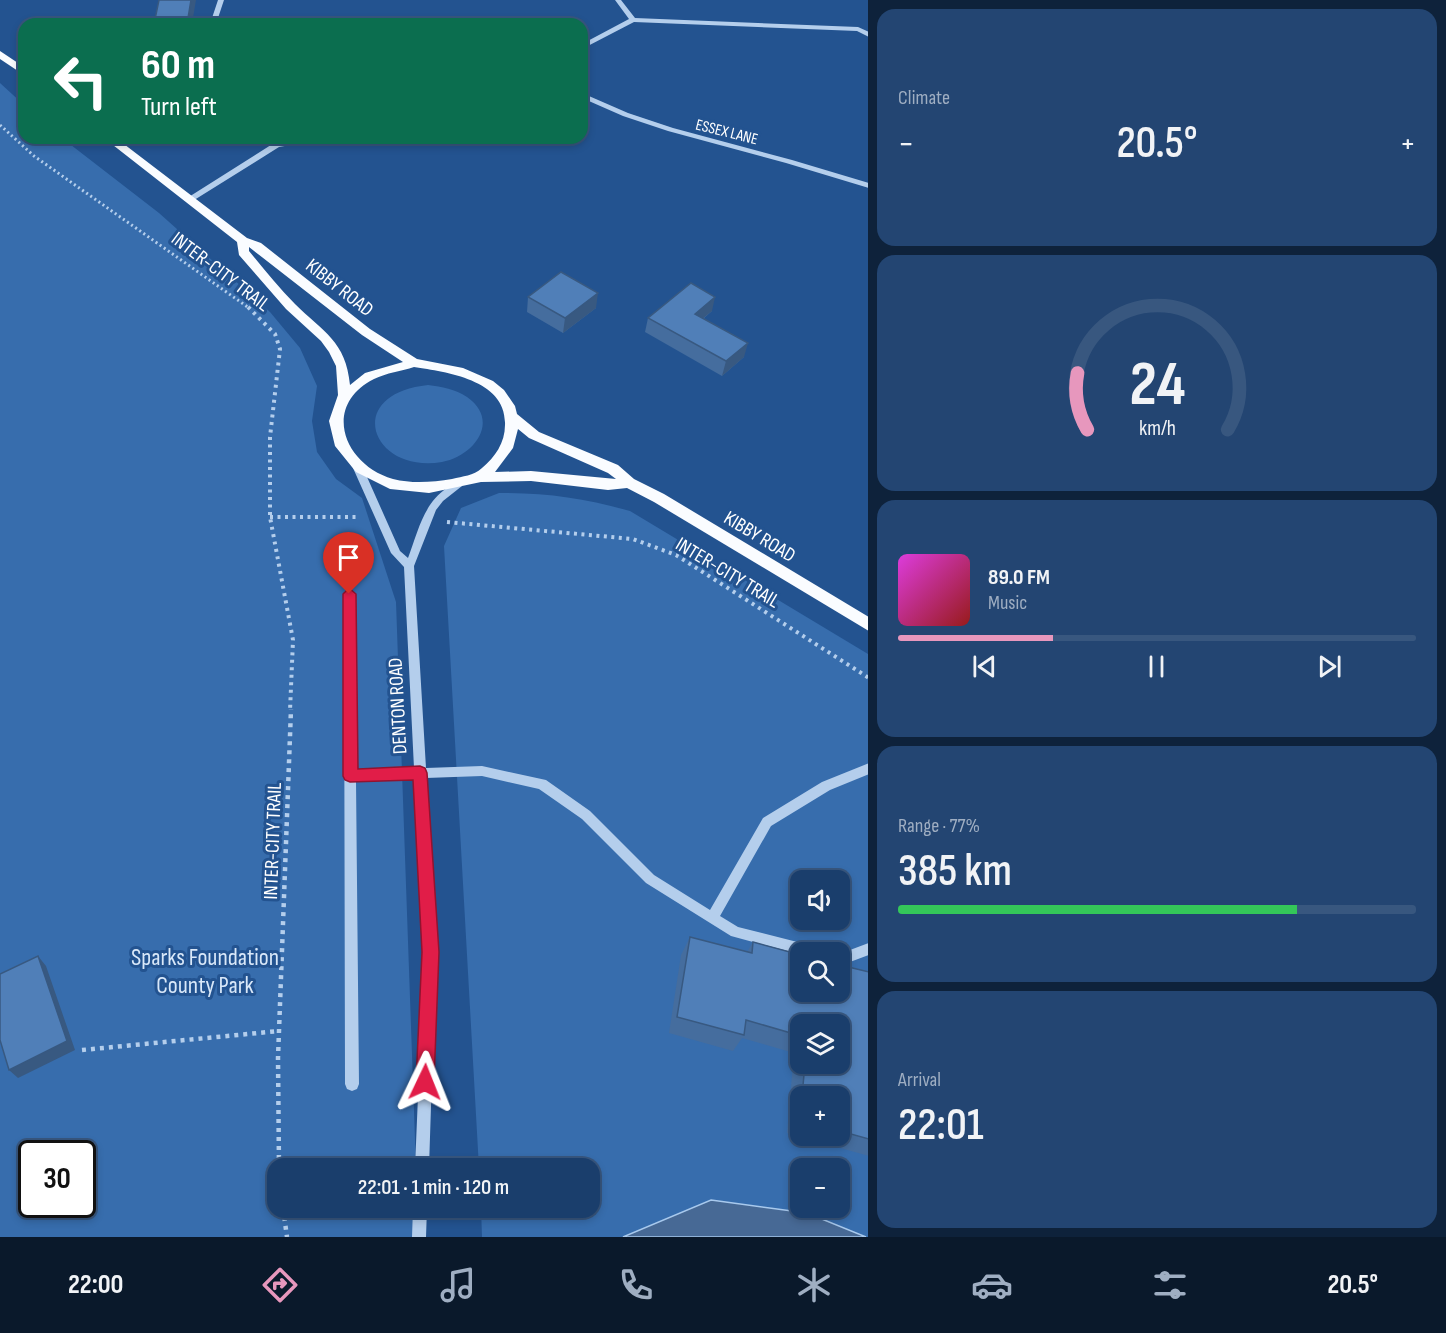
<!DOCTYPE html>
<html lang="en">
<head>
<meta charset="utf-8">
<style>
  :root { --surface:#1a3e6c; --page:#234572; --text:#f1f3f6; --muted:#9faec2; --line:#38577f; --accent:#e797bd }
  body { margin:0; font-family:"Sofia Sans Condensed",sans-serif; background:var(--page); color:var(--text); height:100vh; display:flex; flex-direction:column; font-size:22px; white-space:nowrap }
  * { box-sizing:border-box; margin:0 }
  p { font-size:20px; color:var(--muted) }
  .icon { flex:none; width:33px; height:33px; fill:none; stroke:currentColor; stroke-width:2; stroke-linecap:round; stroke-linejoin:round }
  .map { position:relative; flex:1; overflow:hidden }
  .sheet { display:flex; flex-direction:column; gap:9px; padding:9px; background:#0e223b; width:578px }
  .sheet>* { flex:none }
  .hud { position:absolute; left:18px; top:18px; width:570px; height:126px; border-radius:18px; box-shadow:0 3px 9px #0003,0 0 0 2px var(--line); background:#0b6e4f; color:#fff; overflow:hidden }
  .buttons { position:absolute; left:790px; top:870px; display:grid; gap:12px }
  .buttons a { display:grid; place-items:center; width:60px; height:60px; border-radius:12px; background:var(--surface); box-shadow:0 3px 9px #0003,0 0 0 2px var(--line); font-size:30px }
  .speed { position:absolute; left:18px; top:1140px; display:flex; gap:12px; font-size:30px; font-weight:700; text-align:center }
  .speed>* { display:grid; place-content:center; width:78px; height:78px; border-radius:50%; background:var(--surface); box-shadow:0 3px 9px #0003,0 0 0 2px var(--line); line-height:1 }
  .speed .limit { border:3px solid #111; border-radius:9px; background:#fff; color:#111 }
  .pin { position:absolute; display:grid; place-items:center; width:51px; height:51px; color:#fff; margin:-62px -26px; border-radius:50% 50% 50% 0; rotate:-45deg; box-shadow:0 0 6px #0007 }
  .pin .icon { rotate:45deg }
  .me { position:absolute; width:66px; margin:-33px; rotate:2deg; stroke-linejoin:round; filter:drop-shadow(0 0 4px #0008) }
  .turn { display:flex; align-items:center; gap:21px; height:126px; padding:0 24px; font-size:27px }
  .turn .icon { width:78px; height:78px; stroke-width:2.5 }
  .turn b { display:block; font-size:42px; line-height:51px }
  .big { font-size:45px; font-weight:600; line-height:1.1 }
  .sheet .widget { flex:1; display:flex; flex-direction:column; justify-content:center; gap:9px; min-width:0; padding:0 21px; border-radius:18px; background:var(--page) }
  .sheet .dial { align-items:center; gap:0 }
  .dial svg { height:156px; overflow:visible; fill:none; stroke:var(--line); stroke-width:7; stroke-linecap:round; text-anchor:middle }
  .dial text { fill:var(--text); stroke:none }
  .song { display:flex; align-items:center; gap:18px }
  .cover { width:72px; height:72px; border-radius:9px; background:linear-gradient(135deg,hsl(300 70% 55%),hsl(0 70% 35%)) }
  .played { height:6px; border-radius:3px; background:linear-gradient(90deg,var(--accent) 30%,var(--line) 30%) }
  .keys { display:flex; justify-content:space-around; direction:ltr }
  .heat { display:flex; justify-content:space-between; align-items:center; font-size:33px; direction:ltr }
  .charge { height:9px; border-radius:4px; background:linear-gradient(90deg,#34c759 77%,var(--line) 0) }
  .trip { position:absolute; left:267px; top:1158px; width:333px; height:60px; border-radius:18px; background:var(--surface); box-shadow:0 3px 9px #0003,0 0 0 2px var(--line); font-weight:600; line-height:60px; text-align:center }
  .tab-bar { display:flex; height:96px; justify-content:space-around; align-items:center; background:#0a192b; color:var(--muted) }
  .tab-bar .icon { width:42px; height:42px }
  .tab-bar .selected { color:var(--accent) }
  .tab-bar b { font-size:27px; color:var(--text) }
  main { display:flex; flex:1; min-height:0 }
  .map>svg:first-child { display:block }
</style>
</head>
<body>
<main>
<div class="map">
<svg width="869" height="1237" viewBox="0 0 869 1237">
  <rect width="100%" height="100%" fill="#235390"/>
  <path fill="#376dad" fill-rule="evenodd" d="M0 83 24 105V138H62L159 213 270 312 300 348 317 386 312 421 317 452 336 479 362 498 396 602 416 1168H278V1208H418L419 1237H0ZM32 1154H82V1204H32Z
    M428 385C442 387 455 389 467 397 501 421 474 456 442 462 371 474 342 394 428 385Z
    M499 493C548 493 583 498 630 511L868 654V1237H482L481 1208H590V1168H479L444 546 461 508ZM801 880H840V920H801ZM801 952H840V992H801ZM801 1024H840V1064H801ZM801 1096H840V1136H801ZM801 1168H840V1208H801Z"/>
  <path fill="#476995" stroke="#a8c9ed" stroke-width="1.5" d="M711 1200 807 1213 866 1237H623Z"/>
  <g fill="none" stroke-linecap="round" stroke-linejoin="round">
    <path stroke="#b4ceec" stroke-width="3" stroke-dasharray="2 3" stroke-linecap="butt" d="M0 125 34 156 249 308"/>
    <path stroke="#b4ceec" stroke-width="4" stroke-dasharray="3 4.5" stroke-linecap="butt" d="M248 307 275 334 280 349 270 437V517L293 640 290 711
      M270 517H358
      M447 522 633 539 676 555 869 678"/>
    <path stroke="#b4ceec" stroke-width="4.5" stroke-dasharray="4 5" stroke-linecap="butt" d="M82 1050 279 1031
      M279 1168 278 1058 291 709
      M283 1208 287 1237"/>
    <path fill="#b4ceec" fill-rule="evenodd" d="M218 0H224L216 24H210Z
      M615 0H621L635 18 858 27 869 32V37L857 31 634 22 582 49V44L629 19Z
      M582 93 628 113 673 128 792 160 869 183V188L786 163 668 131 623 116 582 98Z
      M306 138H323L319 140 279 147 191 202H188L184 200 274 143Z
      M358 465 363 468 400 551 408 558C418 532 423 504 447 488 452 484 455 483 460 483L462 486 443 501 436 510 414 566 426 768 482 766 546 780 590 811 654 875 710 910 763 818 822 782 869 763V774L830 790 771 826 720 916 738 927 813 946 817 948 819 952H801V955L731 936 646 883 582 819 539 789 482 776 426 778 436 952 429 1168H415L424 952 415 779 356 781 359 1084 357 1089 352 1091 347 1089 345 1084 344 594 345 591H353L354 594 356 771 414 768 404 567 391 553 353 468Z
      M869 943V955L850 962 840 961V952H835L840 949 850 950Z
      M413 1208H427L426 1237H412Z"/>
    <path fill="#fafcff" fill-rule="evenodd" d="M0 51 24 67V75L0 59Z
      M104 138H116L247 238 261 243 370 329 417 359 463 368 493 381 504 390 515 406 517 414 539 432 618 465 634 479 664 494 869 617V631L654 502 627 488 608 490 531 481 481 482 429 493 390 489 356 472 335 446 329 421 338 395 336 366 329 352 321 341 286 309 239 255 237 242ZM249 247 362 335 403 362 365 373 350 385C346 341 323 332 295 304 278 287 264 269 249 251ZM414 367C447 372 507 380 505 425 505 443 495 457 482 468 473 476 463 476 452 479 433 482 413 484 393 479 344 465 321 406 374 379 386 373 402 371 414 367ZM518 429 529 438 608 473 616 479 531 471 495 472 513 448Z"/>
  </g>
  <path fill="#456d9e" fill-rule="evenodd" d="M528 297 596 308 563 333 527 312Z
    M712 311 704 318 744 357 722 376 645 332 648 318Z
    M690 937 747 952 753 942 869 972V1156L787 1133 794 1053 742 1038 733 1051 669 1033 681 955ZM801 1024 840 1064H801ZM801 1096H840V1136H801Z"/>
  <path fill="#385981" d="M191 0H196L192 24H187Z
    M186 138H200L186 142Z
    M598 293 596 308 563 333 565 318Z
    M715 297 712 311 691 328 695 314Z
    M748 343 744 357 722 376 726 361Z
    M38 956 46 966 75 1050 18 1078 9 1070Z"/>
  <path fill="#507fb8" stroke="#385981" stroke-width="1.5" d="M159 0H191L187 24H154Z
    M561 272 598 293 565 318 528 297Z
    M691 283 715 297 695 314 748 343 726 361 648 318Z
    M690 937 752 953 753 942 801 955V992H840V965L869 972V1139L840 1131V1096H802L805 1064H840V1024H801V1036L746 1020 744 1035 677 1017Z
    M38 956 67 1041 9 1070 0 1040V974Z"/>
  <path fill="#e11d48" stroke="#92132f" stroke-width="1.5" d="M349 588 356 594 358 769 420 766 425 768 427 773 439 952 434 1082 431 1088 425 1091 419 1088 416 1082 422 952 413 780 350 782 345 780 343 776V594Z"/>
  <g text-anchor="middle" stroke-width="6" stroke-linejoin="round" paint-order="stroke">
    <g font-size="16" fill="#fff" stroke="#235390">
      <text transform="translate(727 131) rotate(14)" y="6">ESSEX LANE</text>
    </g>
    <g font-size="20" fill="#fff" stroke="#235390">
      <text transform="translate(221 271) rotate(37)" y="7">INTER-CITY TRAIL</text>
      <text transform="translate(340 287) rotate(38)" y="7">KIBBY ROAD</text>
      <text transform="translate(760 536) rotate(31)" y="7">KIBBY ROAD</text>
      <text transform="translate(728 572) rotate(31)" y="7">INTER-CITY TRAIL</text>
      <text transform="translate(397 706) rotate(-93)" y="7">DENTON ROAD</text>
      <text transform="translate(272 841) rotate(-88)" y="7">INTER-CITY TRAIL</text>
    </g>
    <g font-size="24" fill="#d9e8f9" stroke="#235390">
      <text x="205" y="965">Sparks Foundation<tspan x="205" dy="28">County Park</tspan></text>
    </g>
  </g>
</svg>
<div class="buttons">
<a><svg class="icon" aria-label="sound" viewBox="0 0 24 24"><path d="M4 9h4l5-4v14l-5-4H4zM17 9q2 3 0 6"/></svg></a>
<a><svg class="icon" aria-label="search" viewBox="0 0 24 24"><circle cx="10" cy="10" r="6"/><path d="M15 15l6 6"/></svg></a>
<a><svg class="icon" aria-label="layers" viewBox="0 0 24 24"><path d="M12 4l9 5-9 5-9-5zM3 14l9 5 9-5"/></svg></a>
<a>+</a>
<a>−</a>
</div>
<div class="speed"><div class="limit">30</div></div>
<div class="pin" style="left:349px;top:594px;background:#d93025"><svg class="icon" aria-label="arrive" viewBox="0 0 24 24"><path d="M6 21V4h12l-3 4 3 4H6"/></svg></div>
<svg class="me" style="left:425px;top:1082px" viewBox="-20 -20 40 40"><path d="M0-17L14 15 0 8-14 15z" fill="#e11d48" stroke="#fff" stroke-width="4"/></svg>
<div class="trip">22:01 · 1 min · 120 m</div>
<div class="hud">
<div class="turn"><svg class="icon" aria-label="left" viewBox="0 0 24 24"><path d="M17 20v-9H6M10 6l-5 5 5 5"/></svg><div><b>60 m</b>Turn left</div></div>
</div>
</div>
<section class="sheet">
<div class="widget"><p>Climate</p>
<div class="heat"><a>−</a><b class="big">20.5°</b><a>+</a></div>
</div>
<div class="widget dial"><svg viewBox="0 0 100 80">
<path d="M14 69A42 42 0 1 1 86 69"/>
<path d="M14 69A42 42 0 0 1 9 40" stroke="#e797bd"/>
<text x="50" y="56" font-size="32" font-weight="700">24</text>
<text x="50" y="72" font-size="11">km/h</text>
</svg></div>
<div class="widget">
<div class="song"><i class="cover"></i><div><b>89.0 FM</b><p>Music</p></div></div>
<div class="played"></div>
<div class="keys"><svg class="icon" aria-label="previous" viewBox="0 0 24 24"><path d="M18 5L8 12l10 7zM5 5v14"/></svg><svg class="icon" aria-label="pause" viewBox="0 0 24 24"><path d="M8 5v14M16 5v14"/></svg><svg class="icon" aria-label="next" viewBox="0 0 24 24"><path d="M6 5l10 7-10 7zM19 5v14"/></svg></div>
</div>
<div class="widget"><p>Range · 77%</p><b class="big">385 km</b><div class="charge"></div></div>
<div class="widget"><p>Arrival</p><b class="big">22:01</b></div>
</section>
</main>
<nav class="tab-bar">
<b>22:00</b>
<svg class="icon selected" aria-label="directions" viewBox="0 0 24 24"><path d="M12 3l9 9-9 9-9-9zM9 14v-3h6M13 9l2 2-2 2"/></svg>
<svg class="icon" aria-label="music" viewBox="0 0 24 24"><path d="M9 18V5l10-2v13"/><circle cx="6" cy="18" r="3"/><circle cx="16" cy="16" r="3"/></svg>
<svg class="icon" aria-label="phone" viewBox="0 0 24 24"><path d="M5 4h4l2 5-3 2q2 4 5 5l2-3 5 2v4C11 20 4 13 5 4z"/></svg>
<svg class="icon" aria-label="climate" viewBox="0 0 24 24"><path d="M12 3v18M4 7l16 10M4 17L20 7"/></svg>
<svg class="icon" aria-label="car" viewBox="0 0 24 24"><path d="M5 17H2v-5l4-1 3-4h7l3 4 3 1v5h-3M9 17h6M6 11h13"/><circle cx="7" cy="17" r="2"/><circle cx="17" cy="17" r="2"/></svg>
<svg class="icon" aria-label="filters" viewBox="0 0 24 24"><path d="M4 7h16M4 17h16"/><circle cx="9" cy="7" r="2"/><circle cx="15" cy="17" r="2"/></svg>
<b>20.5°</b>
</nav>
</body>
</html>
